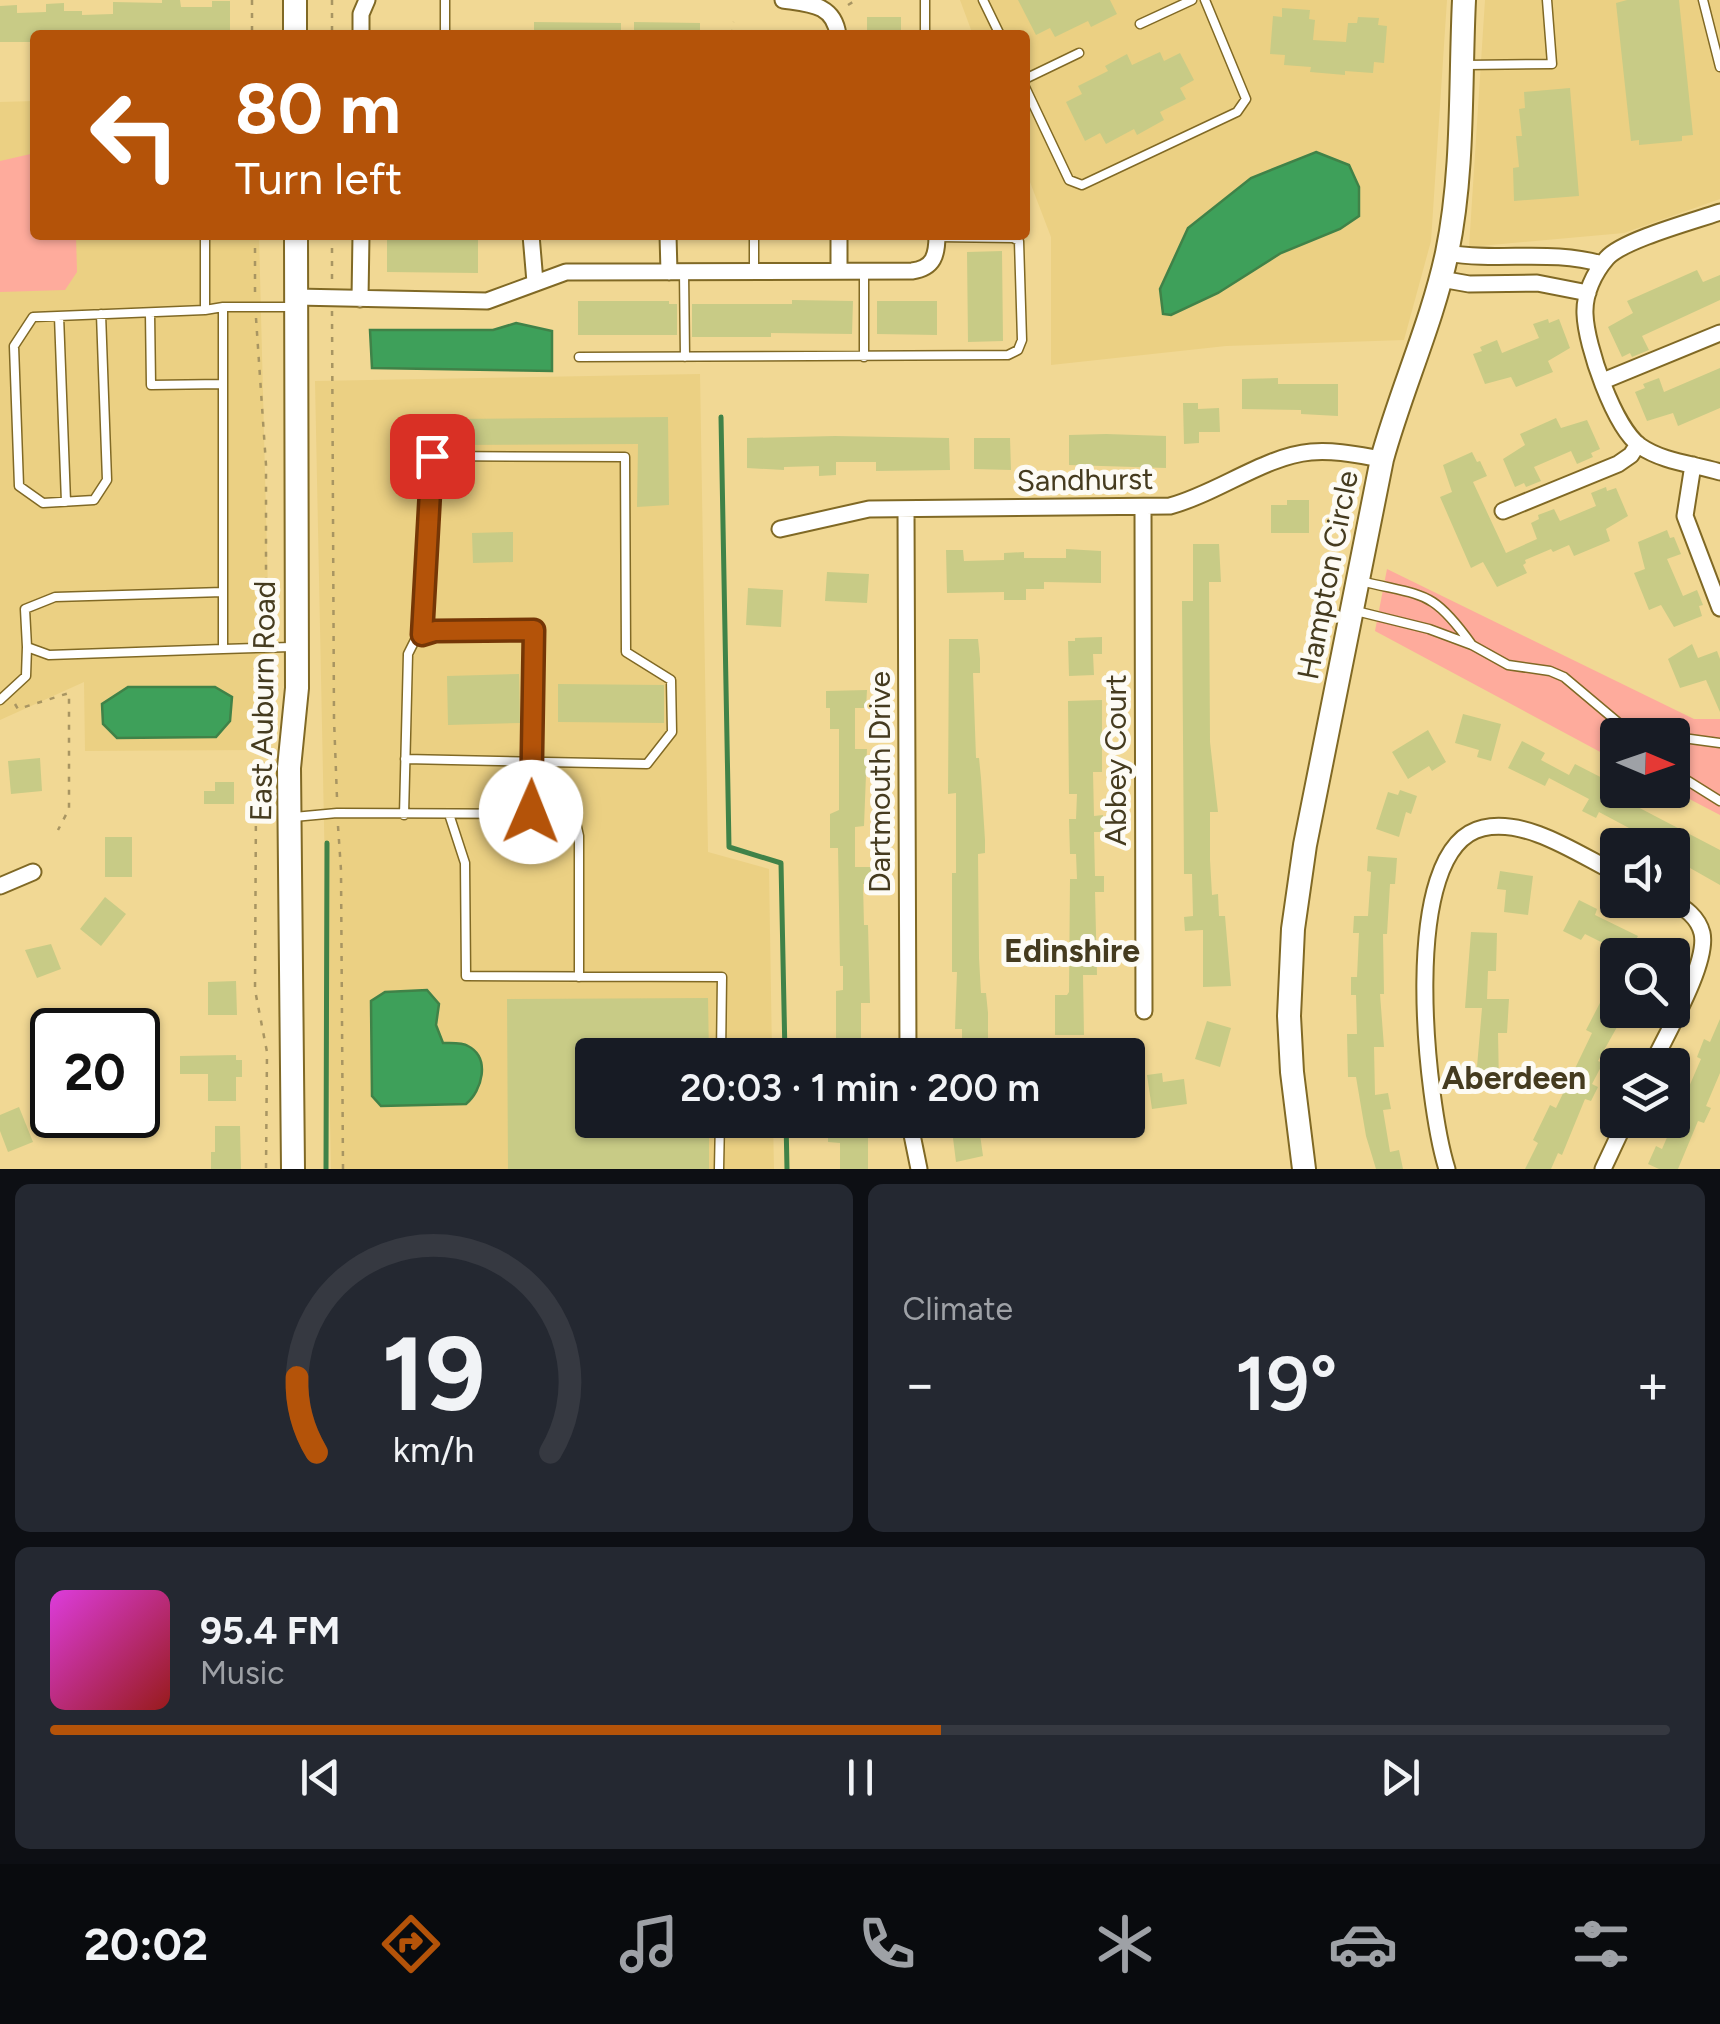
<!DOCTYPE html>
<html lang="en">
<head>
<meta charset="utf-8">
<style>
  :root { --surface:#171b24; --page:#242831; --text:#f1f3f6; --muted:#9ea1a6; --line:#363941; --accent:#b45309 }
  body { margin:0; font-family:Figtree,sans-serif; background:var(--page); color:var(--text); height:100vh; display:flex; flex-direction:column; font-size:38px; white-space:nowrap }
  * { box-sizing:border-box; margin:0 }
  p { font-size:32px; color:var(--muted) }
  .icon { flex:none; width:55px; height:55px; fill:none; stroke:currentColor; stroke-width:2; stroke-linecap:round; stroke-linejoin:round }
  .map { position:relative; height:1169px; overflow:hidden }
  .details { display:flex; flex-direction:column; gap:15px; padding:15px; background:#0d0f14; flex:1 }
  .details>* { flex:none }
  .hud { position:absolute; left:30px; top:30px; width:1000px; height:210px; border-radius:10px; box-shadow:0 2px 8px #0004; background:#b45309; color:#fff; overflow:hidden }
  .needle { width:65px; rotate:92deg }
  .fabs { position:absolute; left:1600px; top:718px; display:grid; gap:20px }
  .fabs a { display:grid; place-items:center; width:90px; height:90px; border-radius:10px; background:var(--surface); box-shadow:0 2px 8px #0004; font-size:50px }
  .speed { position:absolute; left:30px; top:1008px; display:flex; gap:20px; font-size:50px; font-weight:700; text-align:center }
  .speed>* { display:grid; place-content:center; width:130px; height:130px; border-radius:50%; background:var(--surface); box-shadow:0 2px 8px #0004; line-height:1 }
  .speed .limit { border:5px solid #111; border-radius:15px; background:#fff; color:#111 }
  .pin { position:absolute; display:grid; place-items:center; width:85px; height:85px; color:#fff; margin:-42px; border-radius:20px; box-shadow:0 5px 15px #0006 }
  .me { position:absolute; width:110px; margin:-55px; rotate:1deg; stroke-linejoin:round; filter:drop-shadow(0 0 8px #0008) }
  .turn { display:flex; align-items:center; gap:35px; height:210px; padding:0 40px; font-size:45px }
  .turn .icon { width:130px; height:130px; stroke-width:2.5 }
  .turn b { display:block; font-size:70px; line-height:85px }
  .big { font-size:75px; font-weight:600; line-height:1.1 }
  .details .widget { flex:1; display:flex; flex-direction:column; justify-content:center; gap:15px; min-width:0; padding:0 35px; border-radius:15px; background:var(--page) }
  .details .dial { align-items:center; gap:0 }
  .dial svg { height:260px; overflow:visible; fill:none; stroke:var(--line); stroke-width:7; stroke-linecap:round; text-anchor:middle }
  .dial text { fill:var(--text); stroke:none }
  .song { display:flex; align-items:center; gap:30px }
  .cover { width:120px; height:120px; border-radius:15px; background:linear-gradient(135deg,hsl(300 70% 55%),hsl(0 70% 35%)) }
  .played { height:10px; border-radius:5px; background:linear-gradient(90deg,var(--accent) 55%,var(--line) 55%) }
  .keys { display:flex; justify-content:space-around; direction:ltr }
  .heat { display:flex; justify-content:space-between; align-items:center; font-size:55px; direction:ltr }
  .details .tiles { flex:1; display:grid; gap:15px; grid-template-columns:1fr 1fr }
  .widget:last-child { grid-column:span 2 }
  .trip { position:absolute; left:575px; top:1038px; width:570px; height:100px; border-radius:10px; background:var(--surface); box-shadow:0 2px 8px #0004; font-weight:600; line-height:100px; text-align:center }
  .tab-bar { display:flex; height:160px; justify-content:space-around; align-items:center; background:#090b0e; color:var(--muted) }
  .tab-bar .icon { width:70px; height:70px }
  .tab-bar .on { color:var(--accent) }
  .tab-bar b { font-size:45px; color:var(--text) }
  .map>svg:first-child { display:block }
</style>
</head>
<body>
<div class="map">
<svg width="1720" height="1169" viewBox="0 0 1720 1169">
  <rect width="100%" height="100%" fill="#f1d894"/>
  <path fill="#ebd083" d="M960 0H1447L1431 241 1404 340 1226 346 1051 365V237L1025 169V35H973Z
    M1485 0H1720V199L1624 233 1469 247Z
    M35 101V235H259L272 750 85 751 84 682 0 720V102Z
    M700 374 708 852 769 869 772 1055H592V1120H773L774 1169H331L315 381Z"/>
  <path fill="#feab9c" d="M35 153V235H76L77 272 65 290 0 292V161Z
    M1387 569 1694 719H1720V815L1672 790V735H1618L1617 761 1375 631Z"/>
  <path fill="#3ea05a" stroke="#408248" stroke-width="2.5" d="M1316 152 1349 165 1359 187V216L1340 229 1281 253 1218 293 1171 315 1163 314 1160 289 1188 228 1251 178Z
    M516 323 552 331V371L372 368 370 330H493Z
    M128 687H215L232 697 230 721 216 737 117 738 103 724 102 704Z
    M427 990 439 1004 436 1025 443 1043C451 1043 462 1042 468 1046 491 1058 482 1091 466 1104L381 1106 372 1096 371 1001 385 992Z"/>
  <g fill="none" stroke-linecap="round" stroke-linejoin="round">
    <path stroke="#408248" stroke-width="5" d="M721 417 729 847 781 863 785 1055
      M786 1120 787 1169
      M326 1169 327 843"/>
  </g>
  <path fill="#c8cb86" d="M162 0H180L181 7H212V1H230V35H35V42H0V6L17 5V13L46 12V4L64 3V11H82V15L113 14V2L162 3Z
    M1018 0H1110L1117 14 1091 27 1088 21 1055 37 1050 28 1036 35Z
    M1627 0H1679L1693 135 1682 136V141L1639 145V140L1631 141 1616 3Z
    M1282 8 1310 10 1309 19 1315 20 1313 40 1346 42 1348 23H1357L1358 17 1379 18 1378 25 1387 26 1384 63 1374 62 1373 73 1345 71V75L1310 72 1311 67 1284 65 1285 55 1270 54 1273 16 1282 17Z
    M867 17H901V35H867Z
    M534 22 621 23V35H534Z
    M634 22 700 23V35H634Z
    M1160 52 1164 61 1180 53 1194 80 1180 88 1186 99 1160 112 1164 120 1137 135 1134 129 1106 144 1100 133 1085 141 1066 102 1082 94 1078 86 1108 71 1105 66 1127 54 1132 65Z
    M1570 88 1579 196 1514 201 1513 168 1519 167 1516 136H1522L1519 109 1525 108 1524 92Z
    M387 239H478V273L387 272Z
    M1002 251 1003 341 968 342 967 252Z
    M1697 270 1703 282 1720 275V300L1642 336 1649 350 1632 357 1630 353 1622 357 1608 327 1633 313 1627 301Z
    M792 300 853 301 852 334 771 333V337H692V304H792Z
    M578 301H669V304H677V335H578Z
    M877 301H937V335L877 334Z
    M1548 319 1549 323 1559 319 1570 348 1548 361 1553 372 1516 387 1511 377 1485 384 1473 354 1482 351 1480 347 1497 340 1502 353 1539 338 1533 324Z
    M1720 368V408L1678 426 1673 413 1647 421 1635 392 1645 388 1643 384 1659 378 1664 392Z
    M1278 378V384H1338V416L1301 414V410L1242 409V379Z
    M1183 403H1198V409L1219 408 1220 432H1199V443L1184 444Z
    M668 417 669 505 637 507 638 444 446 445 447 419Z
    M1556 418 1561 428 1587 420 1600 449 1591 453 1593 457 1577 464 1571 451 1534 467 1541 481 1526 487 1524 483 1515 487 1503 459 1525 445 1520 434Z
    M1106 434 1166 436V468L1069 465V435Z
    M835 436 949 438 950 470 876 471V462H836V475L819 476V466L784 467V470L747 468V438Z
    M974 438H1010L1011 470 974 469Z
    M1472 452 1477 462 1480 461 1487 476 1473 482 1506 553 1537 539 1531 523 1539 519 1538 515 1554 509 1560 521 1596 506 1591 493 1606 487 1607 491 1616 488 1628 516 1606 529 1610 541 1574 556 1569 545 1553 552 1551 549 1525 560 1526 563 1523 565 1527 573 1497 587 1483 562 1471 568 1440 497 1452 492 1443 465Z
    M1287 500H1309V533H1271V505H1287Z
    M1667 530 1670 538 1674 537 1681 554 1667 559 1683 596 1697 590 1703 605 1699 606 1702 616 1674 627 1661 605 1649 610 1634 573 1645 569 1638 542Z
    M513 532V562L473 563 472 533Z
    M1193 544H1219L1221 582H1209L1210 742 1218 812H1210V860L1212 895 1218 894 1219 916H1225L1231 986 1203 987V930L1185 931 1184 917 1193 916 1192 874H1184L1182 601H1193Z
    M1066 549 1101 551V583L1044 582V589H1026V600H1004V592L947 593 946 550H963L964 561 1004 560V553L1024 552V558H1066Z
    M827 572 869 574 867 603 825 601Z
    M748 588 783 590 781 627 746 625Z
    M1102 637V654H1093L1094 675 1069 676 1068 641H1075V638Z
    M949 639H978L980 659V673H973L976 758H979L981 778 985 840V853L978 854 979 958 981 993H986L988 1013V1055H962V1029H955L957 972H952V873H956V793L948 794Z
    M1692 644 1698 658 1717 651 1720 659V712L1706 680 1680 688 1668 659Z
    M519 674 520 723 448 725 447 676Z
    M558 684 664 685V723L558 722Z
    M867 690 866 708H855V749H867L864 826 855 827V867H872V884H863L864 925H868L870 1003H861V1040H866V1055H836V991L843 990V966H840L838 848H830V814L839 810V729H830V708H826V691Z
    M1102 700V772H1093L1094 816 1103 815V832H1094L1095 876H1104V892H1095L1097 975H1083L1084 1035H1055V995H1067L1069 992 1070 879H1077L1076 854H1070L1069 819H1076L1077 794H1069L1068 701Z
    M1463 714 1501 724 1491 761 1477 757 1479 750 1455 743Z
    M1428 730 1446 762 1432 771 1429 766 1408 779 1392 752Z
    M1522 741 1545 753 1541 760 1569 775 1575 764 1614 784 1609 792 1720 850V885L1683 864 1684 861 1677 857 1680 853 1672 849V845H1647L1626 834 1629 828 1599 812 1596 818 1582 811 1589 799 1549 778 1545 786 1508 768Z
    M40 758 42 791 11 794 8 761Z
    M215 782H234V804H204V791H215Z
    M1400 790 1417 796 1411 814 1406 812 1399 837 1376 829 1388 792 1398 795Z
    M105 837H132V877H105Z
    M1368 856 1397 858 1395 884H1390L1387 934H1383L1384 994H1380L1384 1047H1374L1375 1095 1388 1093 1391 1109 1383 1110 1390 1152 1399 1150 1403 1169H1376L1366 1136 1356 1077H1348L1347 1034H1357L1356 995H1351V977H1357L1359 933H1353L1354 916H1368L1371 872 1367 871Z
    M1500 871 1533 876 1528 915 1504 912 1506 890 1497 889Z
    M105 897 126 914 101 946 80 929Z
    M1579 900 1597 909 1595 915 1638 936 1635 941 1661 955H1612L1615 949 1585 934 1581 940 1563 931Z
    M1471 932 1497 933 1496 971H1488L1487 999H1509L1507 1033H1498L1499 1084 1471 1085 1470 1067H1477L1482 1008H1465Z
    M51 944 61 969 37 978 25 950Z
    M236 981 237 1015H208V982Z
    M708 998 709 1055H592V1120H709V1169H508L507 999Z
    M1602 999 1618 1006V1010L1626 1011 1598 1061 1603 1063 1592 1084 1598 1087 1591 1101 1585 1099 1562 1155 1558 1153 1551 1169H1525L1538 1143 1533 1140 1550 1105 1556 1108 1592 1033 1586 1030Z
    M1720 1019V1073L1706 1106 1711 1108 1704 1123 1698 1121 1678 1169H1659L1648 1164 1656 1146 1662 1149 1678 1112 1672 1110 1678 1093 1685 1096 1701 1059 1697 1057 1704 1039 1710 1042Z
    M1207 1021 1231 1028 1220 1067 1195 1059Z
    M236 1055V1060H242V1077H236V1101H208V1074H180V1056Z
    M1162 1073 1163 1082 1184 1079 1187 1104 1152 1109 1147 1075Z
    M19 1107 33 1142 8 1152 0 1131V1115Z
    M834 1120H858V1129H868V1169H840V1143L828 1142V1128H834Z
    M978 1120 983 1156 956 1162 951 1122Z
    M215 1126H240L241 1169H211V1152H215Z"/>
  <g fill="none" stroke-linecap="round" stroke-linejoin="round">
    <g stroke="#806925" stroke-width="11">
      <path id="lane" d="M983 0 1000 35
        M1703 0 1720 67
        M1140 24 1192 0
        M445 35V0
        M925 35V0
        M1466 65 1552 64 1547 0
        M1025 79 1079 53
        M1025 87 1069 180 1082 185 1237 112 1246 99 1205 0
        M205 235V310
        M754 235V270
        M864 271V357
        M684 272 685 357
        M150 313 151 385 223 384
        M101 314 107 480 94 500 43 503 19 486 14 346 33 317 205 310 223 307
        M59 316 66 502
        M579 357 1008 355 1018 350 1022 340 1019 241 1013 238 938 237
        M1361 581C1425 597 1432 589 1472 645
        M1356 611 1429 629 1472 645 1508 665 1550 671 1564 677 1633 735
        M292 647 223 649V307H293
        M223 649 49 655 27 647 25 609 55 597 223 592
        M0 700 26 676 27 647
        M1643 735 1657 727 1683 738 1720 743
        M405 759 647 764 672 732 671 680 626 652 625 457 431 456 422 635
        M1672 771 1720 801
        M449 814 465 863 466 976 722 977 721 1055
        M404 815 408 654 417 636 435 631 534 630 531 812
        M294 817 337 813 574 814 579 836V977
        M719 1169 720 1120"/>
    </g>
    <g stroke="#806925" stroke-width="19">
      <path id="street" d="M783 0C810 4 834 4 838 35
        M361 35V14L367 0
        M1720 212C1694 221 1623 240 1607 258 1594 273 1584 294 1585 314 1586 346 1614 427 1640 446 1663 462 1694 464 1720 472
        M531 235 535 282
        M668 235 669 272
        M839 235V271
        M1447 253C1499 262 1551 249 1602 264
        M1441 279 1469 284 1537 283 1588 293
        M296 297 487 301 566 272 912 271C934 268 937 255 937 235
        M360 299 361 235
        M1603 381 1720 333
        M1693 465 1685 516 1720 608
        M1143 508 1144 1011
        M906 509 908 1055
        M1503 511 1618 464 1631 455 1638 444
        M780 529 869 509 1170 506C1218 493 1265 456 1311 452 1335 450 1358 455 1382 459
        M0 886 33 872
        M1652 1065C1665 1036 1709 963 1702 933 1698 917 1685 908 1671 900
        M909 1120 919 1169
        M1447 1169C1427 1106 1396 847 1483 828 1528 818 1579 855 1618 874
        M1603 1169 1626 1120"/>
    </g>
    <g stroke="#806925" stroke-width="26">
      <path id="secondary" d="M295 0V35
        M293 1169 289 768 297 688 296 235
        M1304 1169 1292 1072 1289 1016 1293 929 1305 845 1382 459C1401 390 1432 323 1447 253 1464 171 1460 83 1464 0"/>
    </g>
    <path stroke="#a89562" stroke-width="2.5" stroke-dasharray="5 8" stroke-linecap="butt" d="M252 0V35
      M332 0V35
      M848 5 856 0
      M732 35 734 22
      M255 235V295
      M332 235V283
      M332 311 334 719 337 798
      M256 318 266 465V635
      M266 658V745L256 801 255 990 267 1052 266 1169
      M15 704 18 709 69 693V809L58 830
      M338 826 341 870 343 1169"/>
    <use href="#lane" stroke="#fff" stroke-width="8"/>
    <use href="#street" stroke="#fff" stroke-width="15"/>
    <use href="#secondary" stroke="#fff" stroke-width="22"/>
  </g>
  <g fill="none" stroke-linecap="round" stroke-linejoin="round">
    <g stroke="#753606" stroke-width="25">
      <path id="route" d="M432 456 422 635 435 631 534 630 531 812"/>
    </g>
    <use href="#route" stroke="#b45309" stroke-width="18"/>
  </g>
  <g text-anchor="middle" stroke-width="10" stroke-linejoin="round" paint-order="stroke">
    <g font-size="30" fill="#453b1f" stroke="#fdfbf4">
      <text transform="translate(1085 480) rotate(-1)" y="10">Sandhurst</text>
      <text transform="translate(1328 575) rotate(-79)" y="10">Hampton Circle</text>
      <text transform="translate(263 701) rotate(-89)" y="10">East Auburn Road</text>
      <text transform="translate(1116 760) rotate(-90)" y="10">Abbey Court</text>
      <text transform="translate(880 782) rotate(-90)" y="10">Dartmouth Drive</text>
    </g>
    <g font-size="32" font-weight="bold" fill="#453b1f" stroke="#fdfbf4">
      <text x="1072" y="962">Edinshire</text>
      <text x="1514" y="1089">Aberdeen</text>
    </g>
  </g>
</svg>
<div class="fabs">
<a><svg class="needle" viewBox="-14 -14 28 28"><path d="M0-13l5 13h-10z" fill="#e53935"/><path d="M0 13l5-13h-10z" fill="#9ea1a6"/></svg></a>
<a><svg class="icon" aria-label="sound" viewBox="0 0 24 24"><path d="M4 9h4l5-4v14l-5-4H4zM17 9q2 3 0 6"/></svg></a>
<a><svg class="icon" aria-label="search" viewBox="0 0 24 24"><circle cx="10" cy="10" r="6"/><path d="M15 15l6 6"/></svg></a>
<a><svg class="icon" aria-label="layers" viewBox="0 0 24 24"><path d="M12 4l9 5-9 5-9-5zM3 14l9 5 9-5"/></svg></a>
</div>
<div class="speed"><div class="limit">20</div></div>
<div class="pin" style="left:432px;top:456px;background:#d93025"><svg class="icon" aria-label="arrive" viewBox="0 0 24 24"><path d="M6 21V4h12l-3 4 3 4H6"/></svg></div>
<svg class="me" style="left:531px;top:812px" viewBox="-20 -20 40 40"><circle r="19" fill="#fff"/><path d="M0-13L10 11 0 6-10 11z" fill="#b45309"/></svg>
<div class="trip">20:03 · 1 min · 200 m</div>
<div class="hud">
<div class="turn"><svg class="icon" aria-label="left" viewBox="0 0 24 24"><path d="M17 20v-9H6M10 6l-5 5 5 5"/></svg><div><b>80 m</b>Turn left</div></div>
</div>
</div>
<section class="details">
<div class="tiles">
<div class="widget dial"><svg viewBox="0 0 100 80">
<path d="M14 69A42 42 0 1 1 86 69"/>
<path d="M14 69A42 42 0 0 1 8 46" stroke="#b45309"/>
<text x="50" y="56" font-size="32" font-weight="700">19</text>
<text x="50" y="72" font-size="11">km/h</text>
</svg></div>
<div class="widget"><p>Climate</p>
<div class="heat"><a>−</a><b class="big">19°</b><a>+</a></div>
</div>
<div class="widget">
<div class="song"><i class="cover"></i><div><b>95.4 FM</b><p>Music</p></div></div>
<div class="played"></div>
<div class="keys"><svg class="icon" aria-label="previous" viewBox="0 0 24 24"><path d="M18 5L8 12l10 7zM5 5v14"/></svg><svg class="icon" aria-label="pause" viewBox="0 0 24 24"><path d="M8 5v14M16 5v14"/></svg><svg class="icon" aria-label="next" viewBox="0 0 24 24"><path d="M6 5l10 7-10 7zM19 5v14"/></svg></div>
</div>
</div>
</section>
<nav class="tab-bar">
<b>20:02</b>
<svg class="icon on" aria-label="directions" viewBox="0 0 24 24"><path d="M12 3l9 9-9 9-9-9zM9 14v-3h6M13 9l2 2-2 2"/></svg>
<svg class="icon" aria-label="music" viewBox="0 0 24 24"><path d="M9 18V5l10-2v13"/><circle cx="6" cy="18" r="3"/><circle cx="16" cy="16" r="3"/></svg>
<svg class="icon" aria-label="phone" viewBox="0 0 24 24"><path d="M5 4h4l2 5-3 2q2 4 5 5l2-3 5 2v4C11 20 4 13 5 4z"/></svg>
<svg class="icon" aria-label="climate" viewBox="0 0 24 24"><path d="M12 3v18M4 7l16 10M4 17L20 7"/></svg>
<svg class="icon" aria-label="car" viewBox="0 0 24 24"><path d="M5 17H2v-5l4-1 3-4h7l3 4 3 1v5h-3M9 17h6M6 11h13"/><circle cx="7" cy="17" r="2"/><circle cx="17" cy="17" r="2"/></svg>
<svg class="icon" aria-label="filters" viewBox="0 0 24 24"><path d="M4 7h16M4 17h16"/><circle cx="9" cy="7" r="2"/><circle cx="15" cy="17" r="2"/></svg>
</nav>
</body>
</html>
